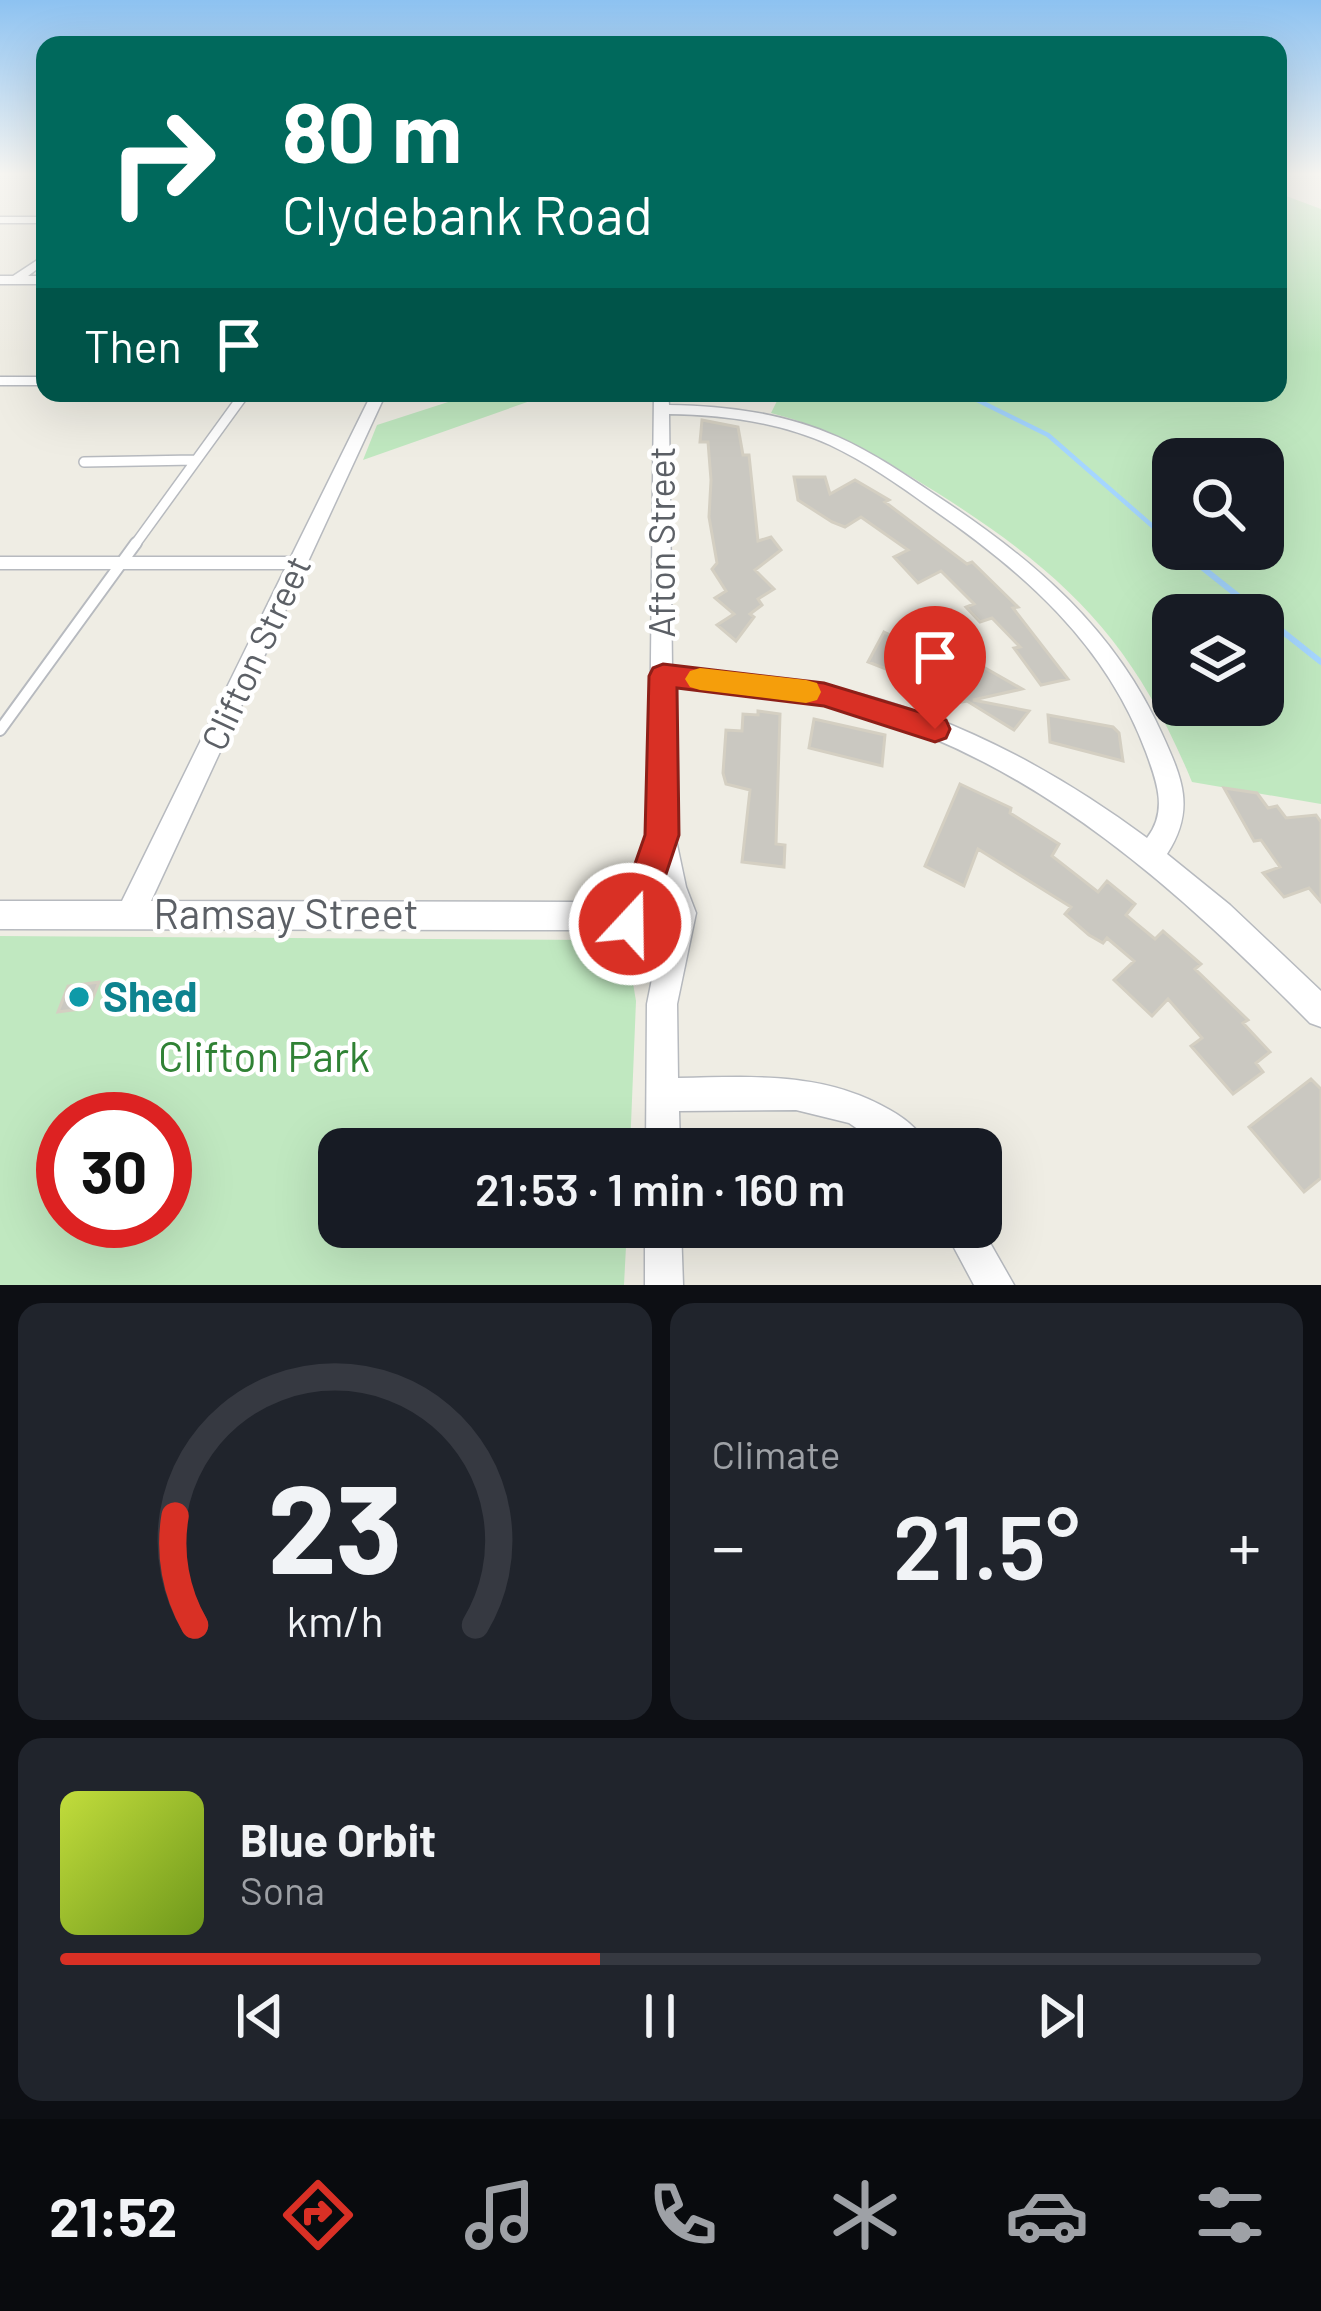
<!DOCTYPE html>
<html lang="en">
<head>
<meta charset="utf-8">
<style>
  :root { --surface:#171b24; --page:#20242c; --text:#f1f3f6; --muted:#9ea1a6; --line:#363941; --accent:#d93025 }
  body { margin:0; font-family:Barlow,sans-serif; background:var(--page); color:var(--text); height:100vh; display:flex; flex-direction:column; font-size:45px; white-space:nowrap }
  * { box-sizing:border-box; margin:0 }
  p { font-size:39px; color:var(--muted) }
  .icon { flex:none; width:66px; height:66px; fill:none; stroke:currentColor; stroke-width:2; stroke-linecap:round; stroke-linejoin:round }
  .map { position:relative; height:1285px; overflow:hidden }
  .side { display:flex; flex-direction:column; gap:18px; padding:18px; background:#0d0f14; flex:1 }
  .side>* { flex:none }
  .guide { position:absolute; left:36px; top:36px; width:1251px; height:366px; border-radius:24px; box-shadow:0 12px 48px #0002; background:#00695c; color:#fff; overflow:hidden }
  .controls { position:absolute; left:1152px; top:438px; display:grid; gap:24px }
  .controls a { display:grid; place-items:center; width:132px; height:132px; border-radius:24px; background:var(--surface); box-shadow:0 12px 48px #0002; font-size:60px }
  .speed { position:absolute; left:36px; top:1092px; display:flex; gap:24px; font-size:60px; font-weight:700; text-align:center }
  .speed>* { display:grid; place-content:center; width:156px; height:156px; border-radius:50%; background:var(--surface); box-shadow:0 12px 48px #0002; line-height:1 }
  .speed .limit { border:18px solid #d22; background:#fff; color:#111 }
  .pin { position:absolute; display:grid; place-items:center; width:102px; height:102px; color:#fff; margin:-123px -51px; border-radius:50% 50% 50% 0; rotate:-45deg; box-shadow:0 0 12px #0007 }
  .pin .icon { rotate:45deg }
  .me { position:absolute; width:132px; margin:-66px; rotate:21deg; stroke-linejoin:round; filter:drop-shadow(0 0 9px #0008) }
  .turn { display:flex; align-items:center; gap:42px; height:252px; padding:0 48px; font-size:54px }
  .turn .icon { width:156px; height:156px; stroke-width:2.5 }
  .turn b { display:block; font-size:84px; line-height:102px }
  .then { display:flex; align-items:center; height:114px; padding:0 48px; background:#0003; gap:24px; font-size:45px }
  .big { font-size:90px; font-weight:600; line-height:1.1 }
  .side .tile { flex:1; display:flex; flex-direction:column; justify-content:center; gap:18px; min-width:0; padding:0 42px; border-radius:24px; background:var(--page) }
  .side .dial { align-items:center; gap:0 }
  .dial svg { height:312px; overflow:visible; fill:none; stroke:var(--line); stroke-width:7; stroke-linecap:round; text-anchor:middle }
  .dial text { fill:var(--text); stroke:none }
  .song { display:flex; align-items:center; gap:36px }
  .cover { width:144px; height:144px; border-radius:18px; background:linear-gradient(135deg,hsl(70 70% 55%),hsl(80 70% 35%)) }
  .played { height:12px; border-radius:6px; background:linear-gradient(90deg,var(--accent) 45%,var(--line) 45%) }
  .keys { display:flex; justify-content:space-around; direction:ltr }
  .heat { display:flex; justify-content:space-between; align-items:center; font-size:66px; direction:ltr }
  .side .tiles { flex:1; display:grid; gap:18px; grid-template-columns:1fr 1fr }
  .tile:last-child { grid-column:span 2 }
  .trip { position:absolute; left:318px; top:1128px; width:684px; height:120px; border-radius:24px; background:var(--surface); box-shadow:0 12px 48px #0002; font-weight:600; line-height:120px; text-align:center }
  .menu { display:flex; height:192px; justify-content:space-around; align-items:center; background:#090b0e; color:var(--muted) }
  .menu .icon { width:84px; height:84px }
  .menu .current { color:var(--accent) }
  .menu b { font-size:54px; color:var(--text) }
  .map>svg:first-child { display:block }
</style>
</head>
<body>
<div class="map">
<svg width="1321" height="1285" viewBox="0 0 1321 1285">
  <rect width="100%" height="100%" fill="#efede4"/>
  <path fill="#c0e8c0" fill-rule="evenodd" d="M1278 193 1321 209V804L1192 782C1133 639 1064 573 936 492 881 458 834 429 771 413L781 393H1278ZM1173 459H1263V549H1173ZM1173 615H1263V705H1173Z
    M476 393H553L363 460 377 425Z
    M0 936 599 940 629 959 636 1001 630 1149H339V1227H627L624 1285H0ZM63 1119H165V1221H63Z"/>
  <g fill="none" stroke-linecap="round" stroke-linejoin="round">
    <path stroke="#a5d6ff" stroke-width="4.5" d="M963 393 1048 435 1173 544"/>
    <path stroke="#a5d6ff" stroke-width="6" d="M1179 549 1321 662"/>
  </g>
  <path fill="#cac8c1" stroke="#d4cfc2" stroke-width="3" d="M702 420 738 427 743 455H749L758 541 771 537 781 550 755 570 774 589 758 599 762 605 750 614 754 617 736 641 717 625 734 614 715 598 726 591 712 569 717 563 709 517 711 480 708 442H700Z
    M794 477H825L830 494 855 480 889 500 885 502 967 564 972 562 1018 607 1013 608 1068 679 1041 685 1014 648 1020 647 992 618 980 622 966 607 974 604 941 571 918 583 894 557 908 550 861 517 845 527 832 522 798 500Z
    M884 632 897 638 900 632 941 649 944 643 966 652 964 656 1022 689 973 700 1029 711 1014 730 967 701 957 703 966 692 931 677 927 685 868 662Z
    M758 711 780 714 776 844 785 845 784 867 742 862 750 790 726 784 723 773 726 730 742 731 743 714 758 715Z
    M1048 715 1113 727 1119 733 1123 761 1050 742Z
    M814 719 885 735 882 766 809 748Z
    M960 784 1011 808 1010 813 1059 844 1052 856 1098 892 1107 881 1135 904 1126 915 1155 939 1163 931 1201 964 1195 969 1248 1020 1243 1023 1270 1052 1256 1063 1263 1072 1233 1094 1191 1046 1202 1038 1168 999 1152 1016 1114 980 1134 961 1107 938 1103 943 1089 935 1065 914 1071 907 978 849 964 886 925 866Z
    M1224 788 1257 793 1268 808 1277 806 1286 818 1316 815 1321 822V902L1309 888 1284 897 1263 873 1280 867 1261 840 1254 841Z
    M99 982 89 1008 58 1012 68 986Z
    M1311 1079 1321 1089V1178L1304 1192 1249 1127Z"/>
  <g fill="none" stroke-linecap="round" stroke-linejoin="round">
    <g stroke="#b7babf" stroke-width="12">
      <path id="service-far1" d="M84 462 195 460
        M134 546 245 393"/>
    </g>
    <g stroke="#b7babf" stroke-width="14">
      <path id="service" d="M0 730 136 543"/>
    </g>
    <g stroke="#b7babf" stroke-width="3">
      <path id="minor" d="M0 217H45V223H0Z
        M45 255V263L28 276H45V284H0V276H13Z
        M0 377H45V385H0Z
        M372 393H386L151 901 573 902 615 908 628 883 656 873 649 835 654 393H668L669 405C727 406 784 413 838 437 874 453 907 476 940 498 1034 560 1115 629 1162 734 1182 778 1196 809 1167 854L1230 905 1321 991V1027L1310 1023C1181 893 1043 766 863 713 801 695 736 691 673 685L675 835 686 887 696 913 677 1004 678 1078C753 1077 823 1071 890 1110 906 1119 922 1132 929 1149H887L849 1123 796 1110 679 1111 680 1149H646L647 1004 657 954 632 947 622 937 573 930 0 929V901H122L285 569H0V557H291ZM669 414C725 415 779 422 830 445 866 462 899 485 931 508 1024 572 1106 644 1146 752 1157 782 1168 811 1147 838 1055 770 951 714 839 689 784 678 728 673 672 667ZM650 900H660L667 907 668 918 660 925H650L642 918 643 907Z
        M645 1227H681L683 1285H645Z
        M943 1227H981L1014 1285H974Z"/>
    </g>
    <use href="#service-far1" stroke="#fff" stroke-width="9"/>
    <use href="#service" stroke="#fff" stroke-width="10"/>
    <use href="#minor" fill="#fff" fill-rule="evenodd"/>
  </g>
  <linearGradient id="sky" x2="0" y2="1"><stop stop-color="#8dc2f1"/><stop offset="0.49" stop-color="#f8f7f3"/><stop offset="1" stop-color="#f8f7f3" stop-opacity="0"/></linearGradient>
  <rect width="1321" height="355" fill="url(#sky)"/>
  <path fill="#d93025" stroke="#8d1f18" stroke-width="3" d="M663 664 824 683 946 720 950 729 946 738 935 742 824 706 677 688 679 835 661 889 647 912 643 937 630 943 617 937 611 906 630 878 645 835 649 676 653 668Z"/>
  <path fill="#f59e0b" d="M700 668 806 680 817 683 821 692 817 700 806 703 700 690 690 687 685 679 690 671Z"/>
  <circle fill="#0f9aa8" stroke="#fff" stroke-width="4.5" cx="79" cy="997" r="12"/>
  <g text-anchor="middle" stroke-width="9" stroke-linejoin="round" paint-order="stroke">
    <g font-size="36" fill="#5c6066" stroke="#fff">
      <text transform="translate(662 542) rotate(-90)" y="13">Afton Street</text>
      <text transform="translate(256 653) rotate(-65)" y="13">Clifton Street</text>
    </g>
    <g font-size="42" fill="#5c6066" stroke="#fff">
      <text x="286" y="929">Ramsay Street</text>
    </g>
    <g font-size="42" font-weight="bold" fill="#0d838f" stroke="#fff" text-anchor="start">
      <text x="103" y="1012">Shed</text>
    </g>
    <g font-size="42" fill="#308235" stroke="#fff">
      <text x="264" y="1072">Clifton Park</text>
    </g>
  </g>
</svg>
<div class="controls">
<a><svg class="icon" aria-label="search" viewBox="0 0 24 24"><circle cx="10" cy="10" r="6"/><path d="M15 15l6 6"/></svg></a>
<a><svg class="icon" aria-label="layers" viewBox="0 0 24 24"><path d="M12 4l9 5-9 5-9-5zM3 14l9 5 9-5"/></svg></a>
</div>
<div class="speed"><div class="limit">30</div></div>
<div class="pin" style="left:935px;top:729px;background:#d93025"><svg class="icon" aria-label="arrive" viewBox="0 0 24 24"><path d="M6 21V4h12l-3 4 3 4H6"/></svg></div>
<svg class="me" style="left:630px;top:924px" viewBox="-20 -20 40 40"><circle r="17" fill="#d93025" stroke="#fff" stroke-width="3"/><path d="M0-11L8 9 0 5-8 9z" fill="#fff"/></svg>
<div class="trip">21:53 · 1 min · 160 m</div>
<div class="guide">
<div class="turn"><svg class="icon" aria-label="right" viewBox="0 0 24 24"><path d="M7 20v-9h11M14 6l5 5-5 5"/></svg><div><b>80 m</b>Clydebank Road</div></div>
<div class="then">Then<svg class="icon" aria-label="arrive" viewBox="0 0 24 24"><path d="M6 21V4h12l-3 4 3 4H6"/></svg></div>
</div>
</div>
<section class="side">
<div class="tiles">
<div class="tile dial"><svg viewBox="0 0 100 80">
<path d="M14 69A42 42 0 1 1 86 69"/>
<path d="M14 69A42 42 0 0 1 9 41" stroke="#d93025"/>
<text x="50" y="56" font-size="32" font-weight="700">23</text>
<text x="50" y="72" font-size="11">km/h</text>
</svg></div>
<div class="tile"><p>Climate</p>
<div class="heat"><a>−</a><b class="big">21.5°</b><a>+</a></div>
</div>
<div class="tile">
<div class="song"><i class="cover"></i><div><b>Blue Orbit</b><p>Sona</p></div></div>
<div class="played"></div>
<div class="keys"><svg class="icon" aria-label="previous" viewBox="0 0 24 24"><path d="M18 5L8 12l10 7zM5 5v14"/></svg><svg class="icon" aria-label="pause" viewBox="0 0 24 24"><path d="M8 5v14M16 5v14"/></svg><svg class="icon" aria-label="next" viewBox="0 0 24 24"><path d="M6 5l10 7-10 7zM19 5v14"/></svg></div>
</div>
</div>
</section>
<nav class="menu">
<b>21:52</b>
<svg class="icon current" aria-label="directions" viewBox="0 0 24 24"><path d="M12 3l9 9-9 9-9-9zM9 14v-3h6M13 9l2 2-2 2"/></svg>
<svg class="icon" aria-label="music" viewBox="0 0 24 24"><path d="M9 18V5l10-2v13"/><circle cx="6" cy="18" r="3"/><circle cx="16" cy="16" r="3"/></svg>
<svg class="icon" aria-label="phone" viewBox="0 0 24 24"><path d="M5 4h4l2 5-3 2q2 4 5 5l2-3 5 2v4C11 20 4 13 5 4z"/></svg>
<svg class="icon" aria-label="climate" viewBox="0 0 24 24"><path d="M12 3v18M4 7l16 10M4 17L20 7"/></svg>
<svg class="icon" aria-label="car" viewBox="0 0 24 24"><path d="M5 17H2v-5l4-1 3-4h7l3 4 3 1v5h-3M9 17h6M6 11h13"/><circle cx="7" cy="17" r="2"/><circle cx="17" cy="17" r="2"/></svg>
<svg class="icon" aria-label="filters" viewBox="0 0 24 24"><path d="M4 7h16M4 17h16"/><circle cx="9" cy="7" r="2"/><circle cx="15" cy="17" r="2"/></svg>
</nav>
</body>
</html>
